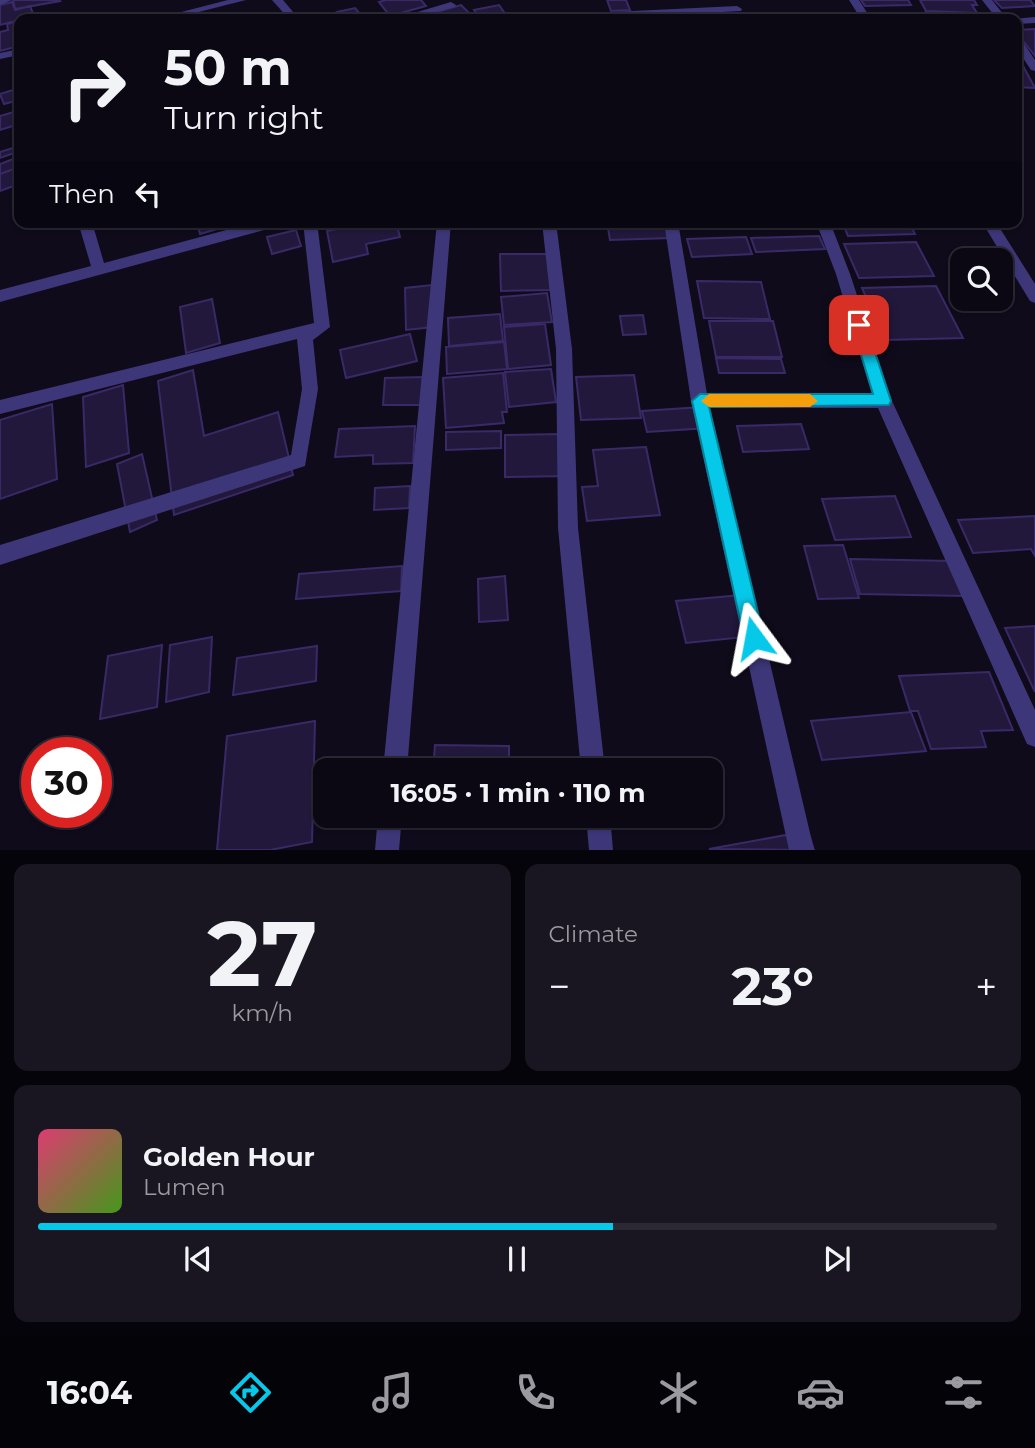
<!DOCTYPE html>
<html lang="en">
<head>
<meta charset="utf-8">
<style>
  :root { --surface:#0b0814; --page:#191622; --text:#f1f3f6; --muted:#9a9aa0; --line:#2b2934; --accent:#06c9ea }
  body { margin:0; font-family:Montserrat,sans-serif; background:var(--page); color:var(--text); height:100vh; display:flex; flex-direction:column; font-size:26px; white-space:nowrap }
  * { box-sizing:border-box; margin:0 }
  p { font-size:23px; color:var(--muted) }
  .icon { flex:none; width:38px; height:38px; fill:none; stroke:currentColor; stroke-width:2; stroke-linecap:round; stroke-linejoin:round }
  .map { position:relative; height:850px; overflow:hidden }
  .sheet { display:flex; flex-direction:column; gap:14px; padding:14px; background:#06040b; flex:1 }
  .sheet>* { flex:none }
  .top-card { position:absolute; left:14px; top:14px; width:1008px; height:214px; border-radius:14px; box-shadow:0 2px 5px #0004,0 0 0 2px var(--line); background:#0b0814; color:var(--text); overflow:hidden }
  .controls { position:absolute; left:950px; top:248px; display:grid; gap:14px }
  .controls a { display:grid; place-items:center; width:63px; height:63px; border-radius:14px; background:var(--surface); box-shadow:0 2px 5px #0004,0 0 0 2px var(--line); font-size:35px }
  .speed { position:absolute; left:21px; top:737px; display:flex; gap:14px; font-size:35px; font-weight:700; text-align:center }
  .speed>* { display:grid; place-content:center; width:91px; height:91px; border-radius:50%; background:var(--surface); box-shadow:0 2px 5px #0004,0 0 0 2px var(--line); line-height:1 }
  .speed .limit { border:10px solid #d22; background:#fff; color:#111 }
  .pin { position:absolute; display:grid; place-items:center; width:60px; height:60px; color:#fff; margin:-30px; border-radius:14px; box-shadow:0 4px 10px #0006 }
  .me { position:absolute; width:77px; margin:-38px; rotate:347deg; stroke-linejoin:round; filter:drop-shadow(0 0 5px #0008) }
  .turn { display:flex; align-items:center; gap:24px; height:147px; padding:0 35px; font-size:32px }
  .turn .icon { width:91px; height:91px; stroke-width:2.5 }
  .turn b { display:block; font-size:49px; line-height:60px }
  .then { display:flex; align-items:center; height:66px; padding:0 35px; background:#0003; gap:14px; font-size:26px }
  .big { font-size:52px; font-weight:700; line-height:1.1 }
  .sheet .card { flex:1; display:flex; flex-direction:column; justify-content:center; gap:10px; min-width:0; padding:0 24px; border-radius:14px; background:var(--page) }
  .sheet .dial { align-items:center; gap:0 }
  .dial b { font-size:91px; line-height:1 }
  .song { display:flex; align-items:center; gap:21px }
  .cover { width:84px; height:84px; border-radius:10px; background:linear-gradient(135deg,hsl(340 70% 55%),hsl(100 70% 35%)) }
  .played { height:7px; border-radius:4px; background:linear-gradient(90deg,var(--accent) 60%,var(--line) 60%) }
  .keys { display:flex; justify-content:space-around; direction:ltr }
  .heat { display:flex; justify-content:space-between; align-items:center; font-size:38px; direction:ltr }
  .sheet .tiles { flex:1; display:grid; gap:14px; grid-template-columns:1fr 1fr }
  .card:last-child { grid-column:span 2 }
  .trip { position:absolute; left:313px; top:758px; width:410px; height:70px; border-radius:14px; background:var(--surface); box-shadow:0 2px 5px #0004,0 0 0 2px var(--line); font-weight:700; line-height:70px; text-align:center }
  .menu { display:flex; height:112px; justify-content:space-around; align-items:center; background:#040308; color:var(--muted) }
  .menu .icon { width:49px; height:49px }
  .menu .on { color:var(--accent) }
  .menu b { font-size:32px; color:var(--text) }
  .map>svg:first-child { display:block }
</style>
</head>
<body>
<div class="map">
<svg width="1035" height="850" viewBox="0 0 1035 850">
  <rect width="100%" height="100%" fill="#0f0b1b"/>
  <path fill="#21183b" stroke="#392a67" stroke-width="2" d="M13 0H59L60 1 15 9Z
    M386 0H421L426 6 390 16 379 2Z
    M607 0H626L630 10 611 11Z
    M861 0H908L911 5 865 6Z
    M920 0H974L977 5H972L977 13 926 11Z
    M994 0H1030L1035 6 1002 8Z
    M12 2 15 10 30 6 34 16 0 25V5Z
    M461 5 475 19H440L433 13Z
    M499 5 506 15 480 19 474 10Z
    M355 8 364 19H342L337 12Z
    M926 12 986 14 990 19H930Z
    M19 21V40L15 41 16 43H19V46L0 51V32L8 30 7 24Z
    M1035 29V56L1017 33V30Z
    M1017 64H1022L1035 88 1017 87Z
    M19 88V100L4 104 0 94Z
    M17 111 19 124 0 130V116Z
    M19 146V167L0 174V164L16 158 14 153 0 158V152Z
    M19 167V184L0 191V174Z
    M197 222H230L231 225 200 234Z
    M371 222H396L400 237 366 244 368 254 333 262 327 231Z
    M607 222H667L671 238 610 240Z
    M842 222H909L915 234 848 236Z
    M296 230 301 246 272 254 267 237Z
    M819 236 825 249 756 252 751 238Z
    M746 237 752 254 692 257 687 239Z
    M916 242 934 276 859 278 844 244Z
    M500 254H549L551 290 501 291Z
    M697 281 761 282 770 319 704 318Z
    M432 285 433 327 406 330 405 288Z
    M936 286 963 338 885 340 862 288Z
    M547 293 552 322 504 325 501 297Z
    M212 299 220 343 186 353 180 307Z
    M500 314 503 341 449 346 448 318Z
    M643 315 646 334 623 335 620 316Z
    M709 321H773L782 357H716Z
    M545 324 551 365 508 369 504 327Z
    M410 334 417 361 346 378 340 350Z
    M504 342 507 369 447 374 446 347Z
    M716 358 781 359 785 373H719Z
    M551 369 556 402 509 407 505 372Z
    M193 370 204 436 278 412 293 475 174 515 158 381Z
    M503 373 507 412H502L504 423 446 428 443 378Z
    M634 375 641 418 581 420 576 377Z
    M423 377 421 405H383L385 378Z
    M123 385 129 453 86 467 83 397Z
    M52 404 57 479 0 499V420Z
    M702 407 708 428 647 432 642 411Z
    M801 424 809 449 743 452 737 426Z
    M415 426 413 463 373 464V455L335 457 339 429Z
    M501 431V448L446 450V432Z
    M561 434 569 476 505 477V435Z
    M646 447 660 515 587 521 582 487 598 486 593 450Z
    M142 454 157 520 130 532 117 464Z
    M410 486 409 508 374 510 375 488Z
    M895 496 911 537 835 540 822 499Z
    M1035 516V556L1031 549 973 553 958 520Z
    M843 545 859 598 818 599 804 546Z
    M850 559 952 561 965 596 860 594Z
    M402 566 401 591 296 599 299 574Z
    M505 576 508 620 479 622 478 579Z
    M752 594 764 635 686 643 676 601Z
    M1035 626V692L1005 628Z
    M212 637 209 692 166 702 170 645Z
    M162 645 157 707 100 719 108 656Z
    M317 646 316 681 233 695 237 658Z
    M989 672 1013 730 981 731 986 747 931 749 918 711H910L899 676Z
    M911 712 926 751 822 760 811 721Z
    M315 721 312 842 270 850H217L227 736Z
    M435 745 509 746V770H433Z
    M808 831 814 850 709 849Z"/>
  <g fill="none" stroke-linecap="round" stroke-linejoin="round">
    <path fill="#3d3779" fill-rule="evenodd" d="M0 0H12L0 5Z
      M228 0H246L171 19H154Z
      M272 0H283L299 19H289Z
      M849 0H859L871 19H861Z
      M982 0H992L1007 19H997Z
      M451 2 456 5 455 7 410 19H394Z
      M737 6 742 9 741 11 589 19H524L529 16Z
      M1035 17V23L1017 24V19H1013Z
      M1017 38 1021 39 1035 60V71L1031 70 1017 49Z
      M19 49V55L0 59V53Z
      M78 222H92L104 263 256 222H282L275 227 0 302V290L91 266Z
      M303 222H317L330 327 313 340 318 389 305 466 0 565V545L291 455 302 389 297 339 0 414V400L314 323Z
      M437 222H451L407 770H383Z
      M542 222H556L572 349 578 528 605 770H581L558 528 556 349Z
      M664 222H678L707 394H872L836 274 816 222H830L850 274 892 401 1035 710V747L1027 744 878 408H710L814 850H789L691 401Z
      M982 222H996L1035 284V303L1030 301Z
      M378 816H402L399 850H375Z
      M586 816H610L613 850H589Z"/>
  </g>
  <path fill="#06c9ea" stroke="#048398" stroke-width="2" d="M859 319 866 325 891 401 889 405 709 407 764 638 761 645 754 648 747 645 744 638 692 401 700 394H873L852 325Z"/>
  <path fill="#f59e0b" d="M709 394H810L818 401 810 407H709L701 401Z"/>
</svg>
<div class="controls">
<a><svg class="icon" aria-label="search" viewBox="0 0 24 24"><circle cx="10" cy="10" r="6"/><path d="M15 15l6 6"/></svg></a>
</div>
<div class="speed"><div class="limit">30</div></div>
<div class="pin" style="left:859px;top:325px;background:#d93025"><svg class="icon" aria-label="arrive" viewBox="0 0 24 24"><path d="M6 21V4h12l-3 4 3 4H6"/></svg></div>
<svg class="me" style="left:754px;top:638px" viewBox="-20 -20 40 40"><path d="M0-17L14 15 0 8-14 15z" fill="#06c9ea" stroke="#fff" stroke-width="4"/></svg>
<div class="trip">16:05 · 1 min · 110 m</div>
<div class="top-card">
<div class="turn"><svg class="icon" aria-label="right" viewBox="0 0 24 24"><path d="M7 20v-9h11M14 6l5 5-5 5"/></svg><div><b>50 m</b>Turn right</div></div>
<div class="then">Then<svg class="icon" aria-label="left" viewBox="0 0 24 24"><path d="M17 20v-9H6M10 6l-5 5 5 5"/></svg></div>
</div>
</div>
<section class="sheet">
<div class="tiles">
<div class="card dial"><b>27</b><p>km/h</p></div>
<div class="card"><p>Climate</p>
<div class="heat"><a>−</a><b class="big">23°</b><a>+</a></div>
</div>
<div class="card">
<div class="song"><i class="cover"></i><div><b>Golden Hour</b><p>Lumen</p></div></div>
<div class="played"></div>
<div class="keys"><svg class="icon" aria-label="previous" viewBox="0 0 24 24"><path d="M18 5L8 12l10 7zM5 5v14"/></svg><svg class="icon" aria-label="pause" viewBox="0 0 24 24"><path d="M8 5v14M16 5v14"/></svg><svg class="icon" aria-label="next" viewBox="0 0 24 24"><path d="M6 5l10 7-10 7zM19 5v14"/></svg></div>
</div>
</div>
</section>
<nav class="menu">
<b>16:04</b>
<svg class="icon on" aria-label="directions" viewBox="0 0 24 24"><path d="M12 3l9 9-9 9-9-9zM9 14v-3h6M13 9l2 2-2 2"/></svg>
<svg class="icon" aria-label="music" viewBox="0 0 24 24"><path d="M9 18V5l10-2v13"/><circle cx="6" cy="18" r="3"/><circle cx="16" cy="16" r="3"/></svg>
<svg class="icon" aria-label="phone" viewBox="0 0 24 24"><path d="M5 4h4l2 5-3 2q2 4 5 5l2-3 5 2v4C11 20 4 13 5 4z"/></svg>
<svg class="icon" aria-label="climate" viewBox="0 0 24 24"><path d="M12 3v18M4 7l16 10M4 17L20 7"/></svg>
<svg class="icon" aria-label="car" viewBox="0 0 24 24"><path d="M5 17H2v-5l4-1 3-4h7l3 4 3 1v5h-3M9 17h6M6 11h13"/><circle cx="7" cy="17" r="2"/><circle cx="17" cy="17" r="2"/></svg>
<svg class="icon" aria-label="filters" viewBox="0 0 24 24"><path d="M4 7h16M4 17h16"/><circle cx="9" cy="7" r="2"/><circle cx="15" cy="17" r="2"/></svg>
</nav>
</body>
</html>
